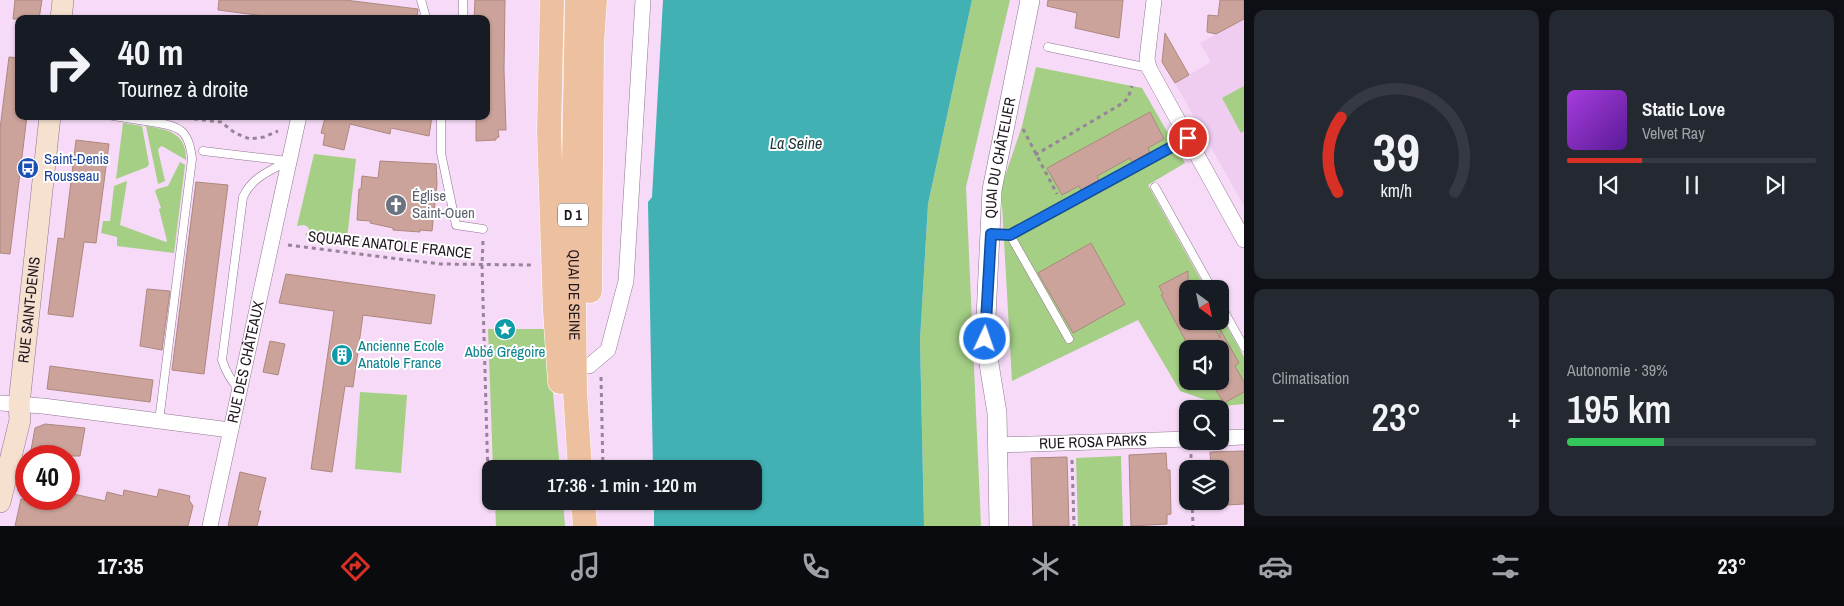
<!DOCTYPE html>
<html lang="fr">
<head>
<meta charset="utf-8">
<style>
  :root { --surface:#171b24; --page:#242831; --text:#f1f3f6; --muted:#9ea1a6; --line:#363941; --accent:#d93025 }
  body { margin:0; font-family:"Archivo Narrow",sans-serif; background:var(--page); color:var(--text); height:100vh; display:flex; flex-direction:column; font-size:19px; white-space:nowrap }
  * { box-sizing:border-box; margin:0 }
  p { font-size:16px; color:var(--muted) }
  .icon { flex:none; width:28px; height:28px; fill:none; stroke:currentColor; stroke-width:2; stroke-linecap:round; stroke-linejoin:round }
  .map { position:relative; flex:1; overflow:hidden }
  .side { display:flex; flex-direction:column; gap:10px; padding:10px; background:#0d0f14; width:600px }
  .side>* { flex:none }
  .top-card { position:absolute; left:15px; top:15px; width:475px; height:105px; border-radius:10px; box-shadow:0 1px 4px #0004; background:#171b24; color:var(--text); overflow:hidden }
  .needle { width:32px; rotate:147deg }
  .buttons { position:absolute; left:1179px; top:280px; display:grid; gap:10px }
  .buttons a { display:grid; place-items:center; width:50px; height:50px; border-radius:10px; background:var(--surface); box-shadow:0 1px 4px #0004; font-size:25px }
  .speed { position:absolute; left:15px; top:445px; display:flex; gap:10px; font-size:25px; font-weight:700; text-align:center }
  .speed>* { display:grid; place-content:center; width:65px; height:65px; border-radius:50%; background:var(--surface); box-shadow:0 1px 4px #0004; line-height:1 }
  .speed .limit { border:8px solid #d22; background:#fff; color:#111 }
  .pin { position:absolute; display:grid; place-items:center; width:42px; height:42px; color:#fff; margin:-21px; border:2px solid #fff; border-radius:50%; box-shadow:0 1px 5px #0007 }
  .me { position:absolute; width:55px; margin:-28px; rotate:3deg; stroke-linejoin:round; filter:drop-shadow(0 0 4px #0008) }
  .turn { display:flex; align-items:center; gap:18px; height:105px; padding:0 20px; font-size:22px }
  .turn .icon { width:65px; height:65px; stroke-width:2.5 }
  .turn b { display:block; font-size:35px; line-height:42px }
  .big { font-size:38px; font-weight:600; line-height:1.1 }
  .side .widget { flex:1; display:flex; flex-direction:column; justify-content:center; gap:8px; min-width:0; padding:0 18px; border-radius:10px; background:var(--page) }
  .side .dial { align-items:center; gap:0 }
  .dial svg { height:130px; overflow:visible; fill:none; stroke:var(--line); stroke-width:7; stroke-linecap:round; text-anchor:middle }
  .dial text { fill:var(--text); stroke:none }
  .song { display:flex; align-items:center; gap:15px }
  .cover { width:60px; height:60px; border-radius:8px; background:linear-gradient(135deg,hsl(280 70% 55%),hsl(270 70% 35%)) }
  .played { height:5px; border-radius:2px; background:linear-gradient(90deg,var(--accent) 30%,var(--line) 30%) }
  .keys { display:flex; justify-content:space-around; direction:ltr }
  .heat { display:flex; justify-content:space-between; align-items:center; font-size:28px; direction:ltr }
  .charge { height:8px; border-radius:4px; background:linear-gradient(90deg,#34c759 39%,var(--line) 0) }
  .side .tiles { flex:1; display:grid; gap:10px; grid-template-columns:repeat(2,1fr) }
  .trip { position:absolute; left:482px; top:460px; width:280px; height:50px; border-radius:10px; background:var(--surface); box-shadow:0 1px 4px #0004; font-weight:600; line-height:50px; text-align:center }
  .tabs { display:flex; height:80px; justify-content:space-around; align-items:center; background:#090b0e; color:var(--muted) }
  .tabs .icon { width:35px; height:35px }
  .tabs .selected { color:var(--accent) }
  .tabs b { font-size:22px; color:var(--text) }
  main { display:flex; flex:1; min-height:0 }
  .map>svg:first-child { display:block }
</style>
</head>
<body>
<main>
<div class="map">
<svg width="1244" height="526" viewBox="0 0 1244 526">
  <rect width="100%" height="100%" fill="#f6daf7"/>
  <path fill="#eecdf0" d="M1244 19V206L1175 83 1211 62 1200 43Z"/>
  <path fill="#a4cf85" fill-rule="evenodd" d="M972 0H1010L966 187 981 526H924L920 340 928 204Z
    M1036 67 1142 88 1185 163 1148 185 1206 289H1188V321H1220V314L1244 357V404L1223 406 1180 391 1138 320 1012 381 1001 188 1022 126ZM1188 349H1220V381H1188Z
    M1244 86V131L1241 133 1222 98Z
    M123 123 142 126 149 164 147 167 116 179Z
    M146 126C167 129 187 133 186 160L162 146 160 147 158 150 165 181 158 184Z
    M314 154 356 159 347 239 305 235 309 230 308 227 304 225 297 226Z
    M180 162 185 165 174 253 117 246V237L101 233 103 221H110L114 186 127 181 120 225 166 242 167 241 159 209 161 208 155 191 157 189 168 186Z
    M488 329H547L560 469H493Z
    M360 392 407 395 401 473 355 469Z
    M1121 456 1123 526H1078L1076 458Z
    M495 501H563L565 526H496Z"/>
  <path fill="#41b1b4" d="M663 0H972L928 204 920 340 924 526H654V501H754V469H653L648 202 652 197Z"/>
  <path fill="#cba39a" stroke="#ad877f" d="M15 0H42L39 19H13Z
    M219 0H345L418 9 417 19H272V17L218 10Z
    M475 0H505L504 70 506 130H498L499 137 496 138V140L476 141V116H486V19H474Z
    M1048 0H1123L1119 38 1075 28 1077 13 1047 6Z
    M1220 0H1244V19L1216 34 1207 32 1208 15 1218 16Z
    M1165 33 1189 75 1175 83 1162 62Z
    M9 57 19 58V116H27L10 254 0 253V129Z
    M1150 112 1164 139 1148 148 1150 152 1132 162 1130 158 1097 176 1099 180 1081 190 1079 186 1062 195 1047 168Z
    M329 116H432L429 136 391 128 390 134 350 124 344 150 323 145 325 134 321 133 325 118 328 119Z
    M76 140 109 144 96 243 84 242 73 317 48 314 58 238 64 239Z
    M380 161 436 164 437 184 432 231 420 230V232L393 230V228L370 223 371 221 357 220 359 189H361L362 176 378 178Z
    M196 182 228 185 204 374 172 370Z
    M1091 243 1125 304 1073 333 1038 273Z
    M1188 271V321H1211L1220 338V329L1239 363 1235 366 1244 382V392L1224 403 1210 381H1220V349H1190L1161 295 1163 294 1159 286Z
    M286 274 435 295 431 324 363 315 353 387 345 386 332 472 311 469 334 311 279 303Z
    M147 289 170 291 162 350 140 346Z
    M270 341 285 344 278 375 263 372Z
    M50 366 153 380 150 402 47 389Z
    M45 424 85 428 80 456H30L35 428Z
    M1244 451V504L1227 505V499H1220V469H1211L1210 452Z
    M1166 453 1167 470H1170L1171 514 1167 515V524L1131 526 1129 455Z
    M1067 457 1069 526H1033L1031 458Z
    M240 472 266 478 258 511H261L257 526H228Z
    M159 489 190 496 189 500 193 506 188 526H15L21 499H69V493L105 501 107 492 123 496 124 490 157 497Z"/>
  <g fill="none" stroke-linecap="round" stroke-linejoin="round">
    <g stroke="#8f7690" stroke-width="9">
      <path id="service" d="M421 0 425 14 424 19
        M463 0V19
        M1048 47 1149 68
        M113 116C126 118 139 120 152 122 179 126 189 129 192 159L159 421
        M441 116V153L456 225 483 229
        M203 151 288 161
        M1155 187 1212 289
        M991 234 1010 235 1188 138
        M1010 235 1069 339
        M1220 304 1244 347
        M239 389C230 380 226 372 222 360L243 197C252 177 270 171 288 161"/>
    </g>
    <g stroke="#8f7690" stroke-width="16">
      <g id="minor">
        <path d="M1154 0 1147 59 1149 68 1244 240"/>
        <path d="M589 366 608 350 626 281 643 0"/>
        <path d="M0 403 43 406 230 430"/>
        <path d="M1220 438 1244 437"/>
        <path id="s1" d="M998 445 1188 439"/>
        <path id="s2" d="M210 526 299 116"/>
      </g>
    </g>
    <g stroke="#8f7690" stroke-width="20">
      <g id="tertiary">
        <path id="s3" d="M999 526 997 413 985 339 992 190 1030 0"/>
      </g>
    </g>
    <g stroke="#8f7690" stroke-width="22">
      <g id="secondary">
        <path d="M61 19 63 0"/>
        <path id="s4" d="M0 502 20 420 19 404 50 116"/>
      </g>
    </g>
    <g stroke="#fff" stroke-width="25">
      <g id="primary">
        <path d="M552 0 549 131 555 311 560 382"/>
        <path id="s5" d="M577 0 573 217 575 391 580 469"/>
        <path d="M590 291 592 43 595 0"/>
        <path d="M583 501 585 526"/>
      </g>
    </g>
    <path stroke="#988499" stroke-width="3" stroke-dasharray="4 4" stroke-linecap="butt" d="M186 118 221 122 235 133 250 139 264 137 278 131
      M1023 129 1057 194
      M1035 155 1123 103 1128 98 1132 86
      M483 241 482 265 489 513
      M288 245 440 264 533 265
      M601 377 603 469
      M1191 454V469
      M1072 460 1074 526
      M1192 501 1193 526"/>
    <use href="#service" stroke="#fff" stroke-width="8"/>
    <use href="#minor" stroke="#fff" stroke-width="15"/>
    <use href="#tertiary" stroke="#fff" stroke-width="19"/>
    <use href="#secondary" stroke="#f6e0d0" stroke-width="21"/>
    <use href="#primary" stroke="#edc1a0" stroke-width="24"/>
  </g>
  <g fill="none" stroke-linecap="round" stroke-linejoin="round">
    <g stroke="#114b97" stroke-width="12">
      <path id="route" d="M985 339 991 234 1010 235 1188 138"/>
    </g>
    <use href="#route" stroke="#1a73e8" stroke-width="9"/>
  </g>
  <defs>
    <g id="bus-disc" transform="scale(1.125)"><circle r="9.5" fill="#1a4fb4" stroke="#fff"/><path d="M-5-6H5V4H4V6H2V4H-2V6H-4V4H-5ZM-3.5-4V0h7V-4ZM-3.5 1.2v1.5H-2V1.2ZM2 1.2v1.5H3.5V1.2Z" fill="#fff"/></g>
    <g id="church-disc" transform="scale(1.125)"><circle r="9.5" fill="#6b7280" stroke="#fff"/><path d="M-1.2-6h2.4v3.5h3.3v2.4h-3.3V6h-2.4V-.1h-3.3v-2.4h3.3Z" fill="#fff"/></g>
    <g id="sight-disc" transform="scale(1.125)"><circle r="9.5" fill="#0f9aa8" stroke="#fff"/><path d="M0-6L1.8-2.2L6-1.7L2.9 1.2L3.7 5.4L0 3.3L-3.7 5.4L-2.9 1.2L-6-1.7L-1.8-2.2Z" fill="#fff"/></g>
    <g id="building-disc" transform="scale(1.125)"><circle r="9.5" fill="#0f9aa8" stroke="#fff"/><path d="M-4-6H4V6H1V3H-1V6H-4ZM-2.5-4.3h1.7v1.8h-1.7ZM.8-4.3h1.7v1.8H.8ZM-2.5-1h1.7V.8h-1.7ZM.8-1h1.7V.8H.8Z" fill="#fff"/></g>
  </defs>
  <g fill-rule="evenodd">
    <use href="#bus-disc" x="28" y="168"/>
    <use href="#church-disc" x="396" y="205"/>
    <use href="#sight-disc" x="505" y="329"/>
    <use href="#building-disc" x="342" y="355"/>
  </g>
  <g text-anchor="middle" stroke-width="4" stroke-linejoin="round" paint-order="stroke">
    <rect fill="#fff" stroke="#635c63" stroke-width="1" x="558" y="203.5" width="30" height="23" rx="4"/>
    <g font-size="14" font-weight="bold" fill="#201620">
      <text x="573" y="220">D 1</text>
    </g>
    <g font-size="15" fill="#201620" stroke="#fff">
      <text dy="5" stroke="none"><textPath href="#s3" startOffset="370">QUAI DU CHÂTELIER</textPath></text>
      <text transform="translate(390 245) rotate(6)" y="5">SQUARE ANATOLE FRANCE</text>
      <text dy="5" stroke="none"><textPath href="#s5" startOffset="295">QUAI DE SEINE</textPath></text>
      <text dy="5" stroke="none"><textPath href="#s4" startOffset="195">RUE SAINT-DENIS</textPath></text>
      <text dy="5" stroke="none"><textPath href="#s2" startOffset="168">RUE DES CHÂTEAUX</textPath></text>
      <text dy="5" stroke="none"><textPath href="#s1" startOffset="95">RUE ROSA PARKS</textPath></text>
    </g>
    <g font-size="15" fill="#164399" stroke="#fff" text-anchor="start">
      <text x="44" y="164">Saint-Denis<tspan x="44" dy="17">Rousseau</tspan></text>
    </g>
    <g font-size="15" fill="#5b616d" stroke="#fff" text-anchor="start">
      <text x="412" y="201">Église<tspan x="412" dy="17">Saint-Ouen</tspan></text>
    </g>
    <g font-size="15" fill="#0d838f" stroke="#fff" text-anchor="start">
      <text x="358" y="351">Ancienne Ecole<tspan x="358" dy="17">Anatole France</tspan></text>
      <text x="505" y="357" text-anchor="middle">Abbé Grégoire</text>
    </g>
    <g font-size="16" font-style="italic" fill="#1d3637" stroke="#fff">
      <text x="796" y="149">La Seine</text>
    </g>
  </g>
</svg>
<div class="buttons">
<a><svg class="needle" viewBox="-14 -14 28 28"><path d="M0-13l5 13h-10z" fill="#e53935"/><path d="M0 13l5-13h-10z" fill="#9ea1a6"/></svg></a>
<a><svg class="icon" aria-label="sound" viewBox="0 0 24 24"><path d="M4 9h4l5-4v14l-5-4H4zM17 9q2 3 0 6"/></svg></a>
<a><svg class="icon" aria-label="search" viewBox="0 0 24 24"><circle cx="10" cy="10" r="6"/><path d="M15 15l6 6"/></svg></a>
<a><svg class="icon" aria-label="layers" viewBox="0 0 24 24"><path d="M12 4l9 5-9 5-9-5zM3 14l9 5 9-5"/></svg></a>
</div>
<div class="speed"><div class="limit">40</div></div>
<div class="pin" style="left:1188px;top:138px;background:#d93025"><svg class="icon" aria-label="arrive" viewBox="0 0 24 24"><path d="M6 21V4h12l-3 4 3 4H6"/></svg></div>
<svg class="me" style="left:985px;top:339px" viewBox="-20 -20 40 40"><circle r="17" fill="#1a73e8" stroke="#fff" stroke-width="3"/><path d="M0-11L8 9 0 5-8 9z" fill="#fff"/></svg>
<div class="trip">17:36 · 1 min · 120 m</div>
<div class="top-card">
<div class="turn"><svg class="icon" aria-label="right" viewBox="0 0 24 24"><path d="M7 20v-9h11M14 6l5 5-5 5"/></svg><div><b>40 m</b>Tournez à droite</div></div>
</div>
</div>
<section class="side">
<div class="tiles">
<div class="widget dial"><svg viewBox="0 0 100 80">
<path d="M14 69A42 42 0 1 1 86 69"/>
<path d="M14 69A42 42 0 0 1 16 23" stroke="#d93025"/>
<text x="50" y="56" font-size="32" font-weight="700">39</text>
<text x="50" y="72" font-size="11">km/h</text>
</svg></div>
<div class="widget">
<div class="song"><i class="cover"></i><div><b>Static Love</b><p>Velvet Ray</p></div></div>
<div class="played"></div>
<div class="keys"><svg class="icon" aria-label="previous" viewBox="0 0 24 24"><path d="M18 5L8 12l10 7zM5 5v14"/></svg><svg class="icon" aria-label="pause" viewBox="0 0 24 24"><path d="M8 5v14M16 5v14"/></svg><svg class="icon" aria-label="next" viewBox="0 0 24 24"><path d="M6 5l10 7-10 7zM19 5v14"/></svg></div>
</div>
<div class="widget"><p>Climatisation</p>
<div class="heat"><a>−</a><b class="big">23°</b><a>+</a></div>
</div>
<div class="widget"><p>Autonomie · 39%</p><b class="big">195 km</b><div class="charge"></div></div>
</div>
</section>
</main>
<nav class="tabs">
<b>17:35</b>
<svg class="icon selected" aria-label="directions" viewBox="0 0 24 24"><path d="M12 3l9 9-9 9-9-9zM9 14v-3h6M13 9l2 2-2 2"/></svg>
<svg class="icon" aria-label="music" viewBox="0 0 24 24"><path d="M9 18V5l10-2v13"/><circle cx="6" cy="18" r="3"/><circle cx="16" cy="16" r="3"/></svg>
<svg class="icon" aria-label="phone" viewBox="0 0 24 24"><path d="M5 4h4l2 5-3 2q2 4 5 5l2-3 5 2v4C11 20 4 13 5 4z"/></svg>
<svg class="icon" aria-label="climate" viewBox="0 0 24 24"><path d="M12 3v18M4 7l16 10M4 17L20 7"/></svg>
<svg class="icon" aria-label="car" viewBox="0 0 24 24"><path d="M5 17H2v-5l4-1 3-4h7l3 4 3 1v5h-3M9 17h6M6 11h13"/><circle cx="7" cy="17" r="2"/><circle cx="17" cy="17" r="2"/></svg>
<svg class="icon" aria-label="filters" viewBox="0 0 24 24"><path d="M4 7h16M4 17h16"/><circle cx="9" cy="7" r="2"/><circle cx="15" cy="17" r="2"/></svg>
<b>23°</b>
</nav>
</body>
</html>
